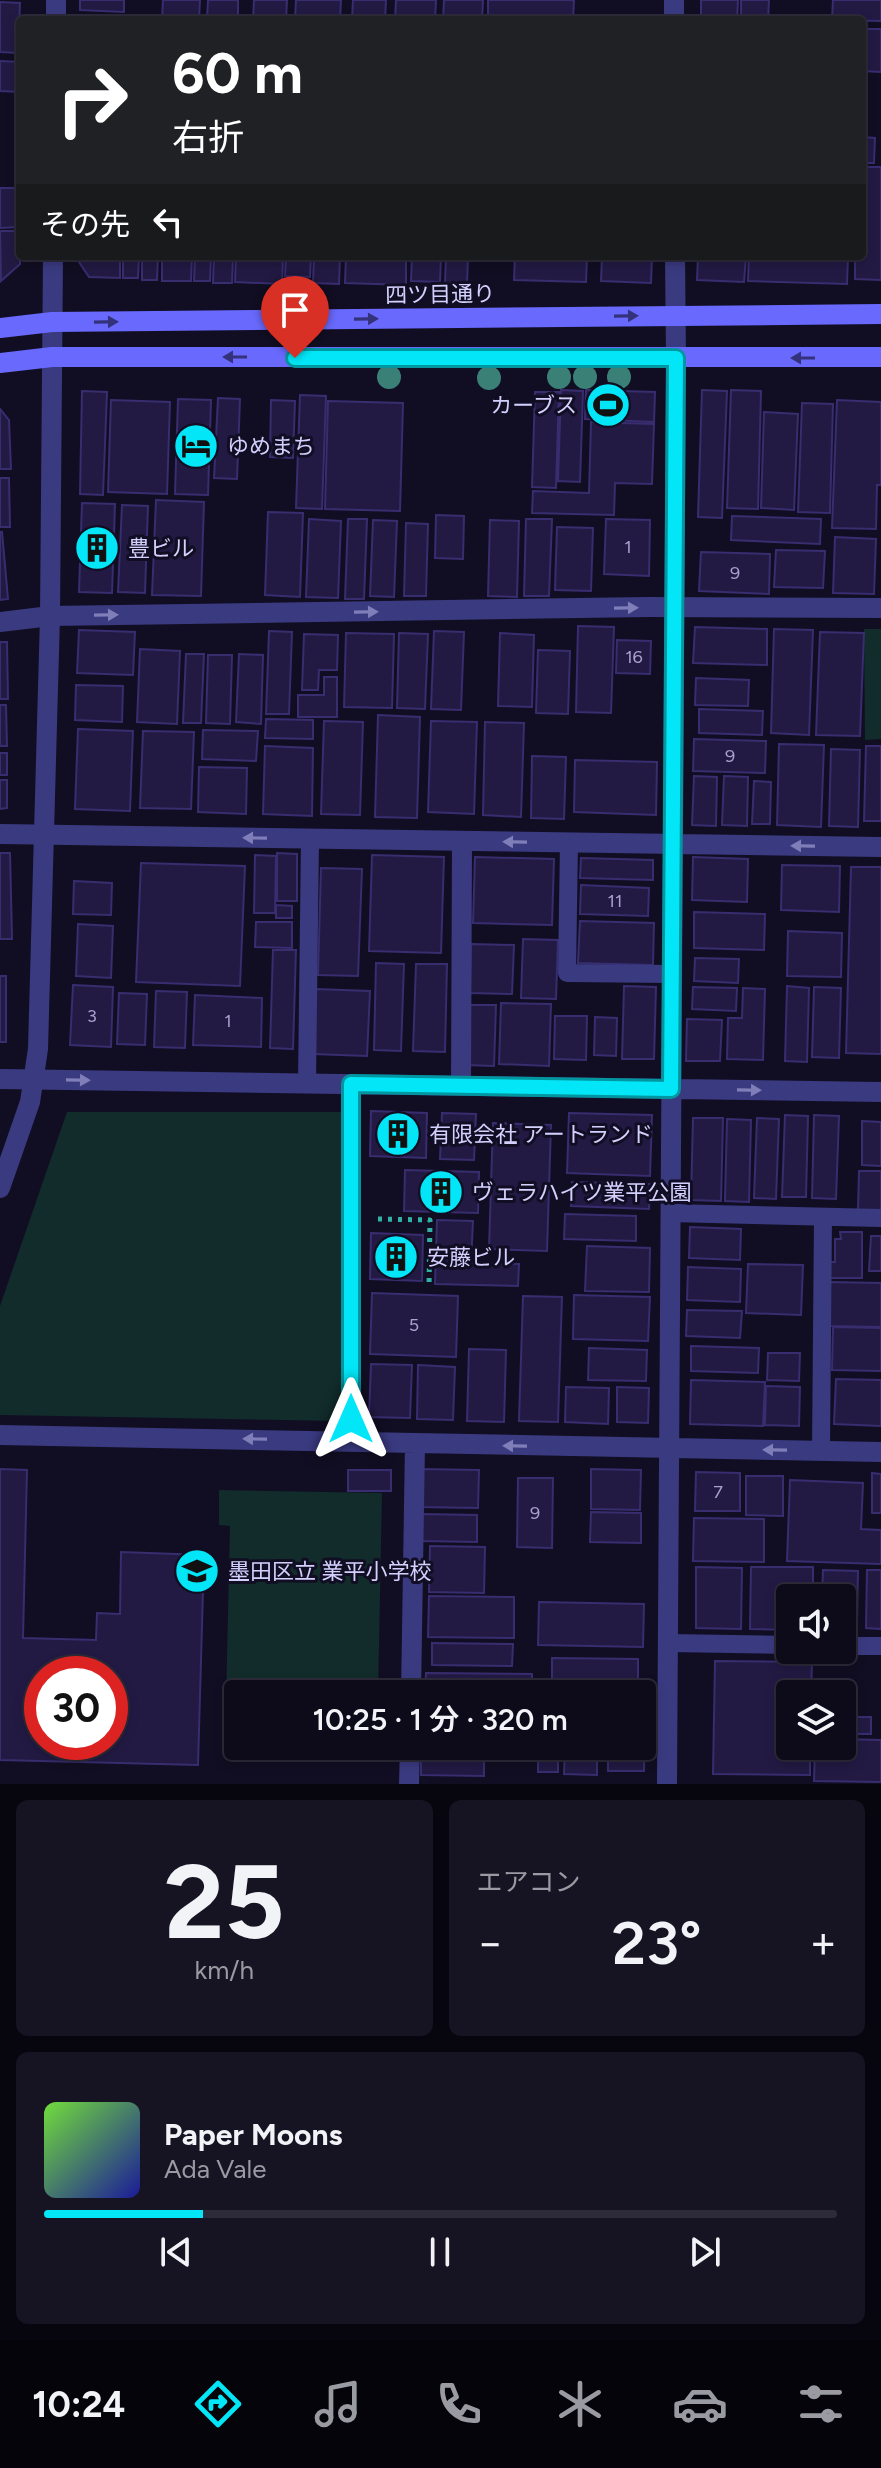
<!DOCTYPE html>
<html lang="ja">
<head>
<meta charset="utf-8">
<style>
  :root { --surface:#0d0a1a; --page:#161323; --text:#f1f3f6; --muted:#9a9aa2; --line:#2d2b39; --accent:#03e6f7 }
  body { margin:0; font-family:Figtree,"Noto Sans JP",sans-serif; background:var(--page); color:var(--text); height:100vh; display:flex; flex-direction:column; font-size:30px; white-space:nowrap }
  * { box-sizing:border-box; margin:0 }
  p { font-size:26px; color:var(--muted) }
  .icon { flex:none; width:44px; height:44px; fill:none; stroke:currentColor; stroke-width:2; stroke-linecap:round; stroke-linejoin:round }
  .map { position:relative; height:1784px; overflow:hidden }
  .drawer { display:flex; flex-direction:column; gap:16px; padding:16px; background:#07060e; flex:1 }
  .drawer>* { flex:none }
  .top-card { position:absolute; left:16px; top:16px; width:850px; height:244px; border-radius:8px; box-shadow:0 4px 12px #0003,0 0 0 2px var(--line); background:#202124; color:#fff; overflow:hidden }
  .tools { position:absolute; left:776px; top:1584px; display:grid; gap:16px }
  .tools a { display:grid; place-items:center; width:80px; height:80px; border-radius:8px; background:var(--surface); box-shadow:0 4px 12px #0003,0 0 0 2px var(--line); font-size:40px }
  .speed { position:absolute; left:24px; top:1656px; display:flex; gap:16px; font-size:40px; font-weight:700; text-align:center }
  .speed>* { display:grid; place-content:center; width:104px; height:104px; border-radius:50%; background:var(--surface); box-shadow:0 4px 12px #0003,0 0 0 2px var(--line); line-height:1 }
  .speed .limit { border:12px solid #d22; background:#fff; color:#111 }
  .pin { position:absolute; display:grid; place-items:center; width:68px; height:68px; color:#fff; margin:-82px -34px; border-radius:50% 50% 50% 0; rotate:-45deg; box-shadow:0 0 8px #0007 }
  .pin .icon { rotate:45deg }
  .me { position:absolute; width:88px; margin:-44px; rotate:0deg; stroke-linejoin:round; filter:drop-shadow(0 0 6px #0008) }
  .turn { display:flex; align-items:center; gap:28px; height:168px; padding:0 24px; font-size:36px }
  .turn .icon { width:104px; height:104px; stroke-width:2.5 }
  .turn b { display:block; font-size:56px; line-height:68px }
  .then { display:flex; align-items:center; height:76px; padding:0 24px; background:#0003; gap:16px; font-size:30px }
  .big { font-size:60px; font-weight:600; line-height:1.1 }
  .drawer .tile { flex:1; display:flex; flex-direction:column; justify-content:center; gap:12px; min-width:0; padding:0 28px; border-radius:12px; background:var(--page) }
  .drawer .dial { align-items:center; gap:0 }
  .dial b { font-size:104px; line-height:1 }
  .song { display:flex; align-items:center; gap:24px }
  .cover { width:96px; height:96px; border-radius:12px; background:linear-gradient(135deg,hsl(100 70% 55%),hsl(240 70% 35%)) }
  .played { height:8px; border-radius:4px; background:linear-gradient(90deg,var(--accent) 20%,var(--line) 20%) }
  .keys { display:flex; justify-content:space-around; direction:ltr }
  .heat { display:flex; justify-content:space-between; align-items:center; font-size:44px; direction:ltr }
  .drawer .tiles { flex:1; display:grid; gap:16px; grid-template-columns:1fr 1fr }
  .tile:last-child { grid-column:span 2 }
  .trip { position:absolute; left:224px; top:1680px; width:432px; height:80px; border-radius:8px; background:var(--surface); box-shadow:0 4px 12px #0003,0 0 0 2px var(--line); font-weight:600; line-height:80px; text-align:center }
  .menu { display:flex; height:128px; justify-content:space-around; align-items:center; background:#05040a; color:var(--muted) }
  .menu .icon { width:56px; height:56px }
  .menu .on { color:var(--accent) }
  .menu b { font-size:36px; color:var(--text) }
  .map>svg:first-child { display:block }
</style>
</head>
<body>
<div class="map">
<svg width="881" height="1784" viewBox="0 0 881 1784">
  <rect width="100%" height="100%" fill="#110e23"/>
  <path fill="#112c2b" d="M864 629H881V739L865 740Z
    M67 1112H341V1421L0 1415V1306Z
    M219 1490 382 1493 378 1694H238V1745H225L230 1526 219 1525Z
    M275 1746H377V1759L287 1758Z"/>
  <path fill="#221a43" stroke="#382d6f" stroke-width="2" fill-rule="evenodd" d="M80 0H124V12L80 10Z
    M163 0H200L199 20H162Z
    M208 0H238V20H207Z
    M254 0H287L286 20H253Z
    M296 0H341L340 20H295Z
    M353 0H386L385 20H352Z
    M396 0H436L435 20H395Z
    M444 0H483L482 20H443Z
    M488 0H574L573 20H488Z
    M701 0H738L737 20H701Z
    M741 0H769L768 20H741Z
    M833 0H881V21L832 20Z
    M0 2 20 3 18 53 0 52Z
    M79 16 140 19V20H79Z
    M862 29H881V72L862 71Z
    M0 61 20 62 19 92 0 91Z
    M862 137 875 138 874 163H862Z
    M862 167H881V280L855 279V256H862Z
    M0 188H17L18 227 0 228Z
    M0 231H20V264L1 281Z
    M75 256H120V278L89 277Z
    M123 256H139L138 278H123Z
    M142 256H158L157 280H142Z
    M162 256H192L191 281H162Z
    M195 256H211L210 281H194Z
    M214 256H233L232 283H213Z
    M236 256H283L282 284 235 282Z
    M286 256H311L310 277 285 276Z
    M314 256H340L339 284 313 283Z
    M346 256H406V285L345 283Z
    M412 256H441L440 282 411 281Z
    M446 256H468L467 284 445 283Z
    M515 256H587L586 282 514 280Z
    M602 256H652L651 283 601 281Z
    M698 256H746L744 282 697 280Z
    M749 256H848L847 284 748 281Z
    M561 390 583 391 580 482 558 481Z
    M586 390 655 392 654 422 585 419Z
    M702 390 727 391 722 518 698 517Z
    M731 390 761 391 758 509 727 508Z
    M82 391 107 392 103 495 80 494Z
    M535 392H559L556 488 532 487Z
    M300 395 326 396 322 509 296 508Z
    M218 398 240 399 237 479 214 478Z
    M178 399 211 400 208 495 175 494Z
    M111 400 170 402 167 494 108 492Z
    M271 400 295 401 293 458 270 457Z
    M837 400 881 402V485H877L876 529 832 528Z
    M328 401 403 403 400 511 325 509Z
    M802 403 833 404 830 513 798 512Z
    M0 409 9 420 11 469H0Z
    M764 412 798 414 794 510 761 508Z
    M591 422 654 424 652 484 615 483 614 515 532 513 533 491 589 493Z
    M0 478H9L10 527H0Z
    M156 500 204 502 201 596 152 595Z
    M82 503 115 504 112 593 79 592Z
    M122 505 148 506 145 593 118 592Z
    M268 512 303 513 300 597 265 595Z
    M436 515 464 516 463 559 435 558Z
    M732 516 821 519 820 544 731 540Z
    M309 519 341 521 338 598 306 597Z
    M348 519H367L364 599H345Z
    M526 519H552L549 596H524Z
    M606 519 650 520 649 576 604 574Z
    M373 520 397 521 394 597 370 596Z
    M490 520 519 521 517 597 488 596Z
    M406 523 428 524 426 596H404Z
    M557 527 593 528 591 591 555 590Z
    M0 532H2L8 599 0 600Z
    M835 537 876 539 874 594 833 593Z
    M776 550 825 551 823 588 774 587Z
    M701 552 770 554 769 594 699 591Z
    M578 626 614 627 611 713 576 712Z
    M695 627 767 629V665L693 663Z
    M774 629 813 630 809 735 771 733Z
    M79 630 135 632 133 675 77 673Z
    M269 631 292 632 289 714H266Z
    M434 631 464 632 461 710 431 709Z
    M820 632 864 633 860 736 816 735Z
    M346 633 394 634 392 708 344 707Z
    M399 633 428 634 425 709 397 708Z
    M500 633 534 635 532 707 498 706Z
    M304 634 338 635 337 670H319L318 690H302Z
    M617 640 651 641 650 674 616 673Z
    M0 642H7L8 699H0Z
    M140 649 180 651 177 724 137 722Z
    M538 650 570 651 568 714 536 713Z
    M186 654H204L201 723H183Z
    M239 654 263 655 261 724 236 722Z
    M208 655H232L230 724 206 723Z
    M324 677H337V717H298V695H324Z
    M696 678 749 680 748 706 695 705Z
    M76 685 123 686 122 722 75 720Z
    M0 705H6L7 746H0Z
    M699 709 763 711 762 735 699 733Z
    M378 715 420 717 417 818 375 817Z
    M266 719 313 720V739L265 738Z
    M324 721 363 722 360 815 321 814Z
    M431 721 477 722 474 814 428 812Z
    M485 722 524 723 521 817 483 815Z
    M78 729 133 731 130 811 75 809Z
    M203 730 258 731 256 761 202 759Z
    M143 731 194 732 191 809 140 808Z
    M694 739 766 741 765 773 693 771Z
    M779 744 824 745 821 827 777 825Z
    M265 746 313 748 312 816 263 814Z
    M866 746H881V821H864Z
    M831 749 860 750 858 827 829 826Z
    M0 753H7V775H0Z
    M532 756 566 757 564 819 531 818Z
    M575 760 657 762 656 815 574 812Z
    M199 767 247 768 246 814 198 812Z
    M694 776 717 777 716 826 692 825Z
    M724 776 748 777 747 826 722 825Z
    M0 780H7V808L0 809Z
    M754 781 771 782 770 824H752Z
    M0 853H10L12 939H0Z
    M277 853 297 854V901H277Z
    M255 855 276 856 275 913H254Z
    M372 855 444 857 441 953 369 951Z
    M475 857 554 859 552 925 473 923Z
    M693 857 748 859 747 902 692 900Z
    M581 858 653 860V880L580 878Z
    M141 863 245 866 240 986 136 982Z
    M782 865 840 866 839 912 781 910Z
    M851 867H881V1054L846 1053Z
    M321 868 362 869 358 976 318 975Z
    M74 881 112 883 111 915 73 914Z
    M581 885 649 888 648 916 580 914Z
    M276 905 292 906V918H276Z
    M694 912 765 914 764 950 694 948Z
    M580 921 654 923 653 965 578 963Z
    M256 922H292V948L255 947Z
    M78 924 113 926 111 978 76 976Z
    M788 931 842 933 841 977 787 976Z
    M523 939 558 940 556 999 521 998Z
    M471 944 514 945 512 994 470 993Z
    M273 950H296L293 1049 270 1048Z
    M695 958 739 959 738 983 694 981Z
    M376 963 404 964 401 1051 374 1050Z
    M416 964H447L445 1052 413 1051Z
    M0 976H6V1042H0Z
    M73 985 113 987 111 1047 70 1045Z
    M624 986 656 987 654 1059H622Z
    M787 986 809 988 807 1062 785 1061Z
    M693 987 737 988 736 1011 692 1009Z
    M814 987 841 988 839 1058 812 1057Z
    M743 988 765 989 763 1060 727 1059 728 1018H742Z
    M315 989 370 991 367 1056 313 1054Z
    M156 991 187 992 185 1048 154 1047Z
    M119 993 147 994 145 1045 117 1044Z
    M195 995 262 998 261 1047 193 1045Z
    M501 1003 551 1004 549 1066 499 1064Z
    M468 1005H496L494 1066 466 1065Z
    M555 1016H587L586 1060 554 1059Z
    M595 1017 617 1018 616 1056 594 1055Z
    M687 1019 722 1020 720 1061H686Z
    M371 1111 427 1113 426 1158 370 1156Z
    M442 1113 476 1114 474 1160 440 1159Z
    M569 1113 652 1115 650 1176 567 1173Z
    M785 1115 808 1116 806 1197H782Z
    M814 1115 839 1116 836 1199 812 1198Z
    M693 1118H723L721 1201 691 1200Z
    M757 1118 779 1119 776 1199 754 1198Z
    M727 1119 751 1120 749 1202 725 1201Z
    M862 1121 881 1122V1166L862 1165Z
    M493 1123 551 1125 547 1251 489 1249Z
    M405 1170 479 1172 478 1213 404 1211Z
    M859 1171H881V1210H858Z
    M572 1182 650 1184 649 1209 571 1206Z
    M565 1214 636 1216V1241L564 1239Z
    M437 1220 473 1221 471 1263 519 1264 518 1286 435 1284Z
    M690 1227 741 1229 740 1260 689 1258Z
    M840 1232H862V1278H829V1262H835V1239H841Z
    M371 1233 423 1235 422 1281 370 1279Z
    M871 1236H881V1271H869Z
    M587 1246 650 1248 649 1292 585 1291Z
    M748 1264 803 1265 801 1315 746 1313Z
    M688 1267 741 1269 740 1302 687 1300Z
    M830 1282 881 1283V1327L829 1326Z
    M372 1293 458 1296 456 1357 370 1354Z
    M574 1295 650 1297 648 1341 573 1339Z
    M523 1296 562 1297 558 1422 519 1421Z
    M687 1310 742 1311 740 1338 686 1336Z
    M833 1327 881 1328V1371L832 1370Z
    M691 1346 759 1348 758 1373 691 1371Z
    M589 1348 647 1350 646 1381 588 1380Z
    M469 1349 506 1350 504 1422 467 1421Z
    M768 1353H800L799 1381 767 1380Z
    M371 1364 412 1365 410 1418 369 1417Z
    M418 1365 455 1367 453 1420 417 1419Z
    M836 1379 881 1380V1426L834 1424Z
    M691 1380 765 1382 763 1426 690 1424Z
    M766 1386 800 1387 799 1426 765 1425Z
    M566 1387 609 1388 608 1424 565 1422Z
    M617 1387 649 1388 648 1423 617 1422Z
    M0 1469 27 1470 23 1638 96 1640 97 1613 120 1614 121 1552 204 1555 198 1765 0 1760ZM42 1674H110V1742H42Z
    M420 1469 479 1470 478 1508 419 1507Z
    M591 1469 641 1470 640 1510 591 1509Z
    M348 1470H391V1491H348Z
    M696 1472 740 1473V1511H695Z
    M872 1473 881 1474V1513H872Z
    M746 1476H783V1516L746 1515Z
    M518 1478H553L552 1548 517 1547Z
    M790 1480 863 1483 861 1529 881 1530V1564L787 1561Z
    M591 1512 641 1513V1543L590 1542Z
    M421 1514 477 1515V1542L420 1541Z
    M694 1518 764 1519V1562L693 1561Z
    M430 1546 485 1547 484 1593 429 1592Z
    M696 1567 742 1568 741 1629 696 1628Z
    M751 1567H813V1598H790V1630L750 1629Z
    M823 1570 858 1571 857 1626H842V1598H822Z
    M867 1570H881V1629L866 1628Z
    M429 1596 514 1597V1638L428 1637Z
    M539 1602 644 1604 643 1647 538 1645Z
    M432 1643 513 1644 512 1666 432 1665Z
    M552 1658 638 1659V1694H552Z
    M715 1661 812 1662 811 1694H790V1746H810V1775L713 1774Z
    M426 1673 532 1674V1694H425Z
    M642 1715H645L644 1771H608V1746H642Z
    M844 1717H871V1734H843Z
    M842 1739 881 1740V1782L814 1781 815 1746H842Z
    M421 1746H484V1776L421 1775Z
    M538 1746H558V1772H538Z
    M565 1746H597V1775L564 1774Z"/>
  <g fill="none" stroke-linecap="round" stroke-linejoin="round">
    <path stroke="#30b3a7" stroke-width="5" stroke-dasharray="4 6" stroke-linecap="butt" d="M378 1219 430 1220 429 1287"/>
    <path stroke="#3a3a81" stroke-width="18" d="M569 842 567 973 672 974
      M307 1083 310 839
      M670 1213 881 1218
      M821 1451 823 1217
      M668 1643 790 1645
      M842 1646H881"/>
    <path stroke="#3a3a81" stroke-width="20" d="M461 1086 462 841"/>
    <path stroke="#3a3a81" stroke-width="20" d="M0 622 50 616 649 607 881 608
      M0 834 881 847
      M0 1079 881 1092
      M351 1084V1441
      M0 1435 881 1452
      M411 1694 415 1444
      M409 1784 410 1746
      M667 1784 676 358"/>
    <path stroke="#3a3a81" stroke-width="20" d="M674 0V20
      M56 20V0
      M675 256 676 358
      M0 1188 30 1102 38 1049 50 616 53 256"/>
    <path stroke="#6969fd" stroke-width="20" d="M0 328 52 322 881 314
      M0 363 52 357H881"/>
  </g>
  <g fill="#3b8076">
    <circle cx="389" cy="377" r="12"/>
    <circle cx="559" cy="377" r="12"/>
    <circle cx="585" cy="377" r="12"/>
    <circle cx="619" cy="377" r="12"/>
    <circle cx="489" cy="378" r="12"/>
  </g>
  <defs><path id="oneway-solid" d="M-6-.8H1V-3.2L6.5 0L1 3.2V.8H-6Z" transform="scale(2)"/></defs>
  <g fill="#34327a">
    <use href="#oneway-solid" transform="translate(626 316) rotate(-1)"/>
    <use href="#oneway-solid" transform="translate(366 319) rotate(-1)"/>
    <use href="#oneway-solid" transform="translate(106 322) rotate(-1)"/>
    <use href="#oneway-solid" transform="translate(235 357) rotate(-180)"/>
    <use href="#oneway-solid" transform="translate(803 358) rotate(180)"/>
  </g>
  <g fill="#7f7eb9">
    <use href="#oneway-solid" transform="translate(626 608) rotate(-1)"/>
    <use href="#oneway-solid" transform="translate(366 612) rotate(-1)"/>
    <use href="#oneway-solid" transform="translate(106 615) rotate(-1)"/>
    <use href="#oneway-solid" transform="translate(255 838) rotate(-179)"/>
    <use href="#oneway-solid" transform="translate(515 842) rotate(-179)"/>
    <use href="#oneway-solid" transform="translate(803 846) rotate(-179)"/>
    <use href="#oneway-solid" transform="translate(78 1080) rotate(1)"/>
    <use href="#oneway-solid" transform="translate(749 1090) rotate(1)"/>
    <use href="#oneway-solid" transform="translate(255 1439) rotate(-179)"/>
    <use href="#oneway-solid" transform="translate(515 1446) rotate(-179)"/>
    <use href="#oneway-solid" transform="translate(775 1450) rotate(-179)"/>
  </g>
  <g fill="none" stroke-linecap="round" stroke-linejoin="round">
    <g stroke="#0296a1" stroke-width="20">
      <path id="route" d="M295 358H676L671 1089 351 1084V1419"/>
    </g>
    <use href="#route" stroke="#03e6f7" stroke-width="14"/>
  </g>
  <defs>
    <g id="stadium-disc" transform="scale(2.3)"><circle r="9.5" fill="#03e6f7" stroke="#110e23"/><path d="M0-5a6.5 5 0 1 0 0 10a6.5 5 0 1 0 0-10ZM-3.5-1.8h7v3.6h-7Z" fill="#111"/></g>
    <g id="hotel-disc" transform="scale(2.3)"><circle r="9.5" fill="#03e6f7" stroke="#110e23"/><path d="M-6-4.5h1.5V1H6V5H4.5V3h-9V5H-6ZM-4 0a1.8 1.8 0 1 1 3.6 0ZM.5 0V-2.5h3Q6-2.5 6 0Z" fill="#111"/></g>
    <g id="building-disc" transform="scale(2.3)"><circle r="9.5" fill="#03e6f7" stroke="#110e23"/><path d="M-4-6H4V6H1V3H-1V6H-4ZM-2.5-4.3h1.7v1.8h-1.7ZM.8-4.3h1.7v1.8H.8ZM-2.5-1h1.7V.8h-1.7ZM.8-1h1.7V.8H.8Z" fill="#111"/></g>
    <g id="school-disc" transform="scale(2.3)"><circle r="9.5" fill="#03e6f7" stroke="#110e23"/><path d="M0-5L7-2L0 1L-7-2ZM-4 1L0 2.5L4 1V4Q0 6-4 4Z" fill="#111"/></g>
  </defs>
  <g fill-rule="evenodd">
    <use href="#stadium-disc" x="608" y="405"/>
    <use href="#hotel-disc" x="196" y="446"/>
    <use href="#building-disc" x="97" y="548"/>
    <use href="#building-disc" x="398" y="1134"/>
    <use href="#building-disc" x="441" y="1192"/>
    <use href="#building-disc" x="396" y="1257"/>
    <use href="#school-disc" x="197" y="1571"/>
  </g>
  <g text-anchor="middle" stroke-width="6" stroke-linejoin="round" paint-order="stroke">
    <g font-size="18" fill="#a8a2cf">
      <text x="628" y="553">1</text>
      <text x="735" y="579">9</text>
      <text x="634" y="663">16</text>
      <text x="730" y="762">9</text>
      <text x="615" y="907">11</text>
      <text x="92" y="1022">3</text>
      <text x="228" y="1027">1</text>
      <text x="414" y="1331">5</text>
      <text x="718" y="1498">7</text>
      <text x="535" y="1519">9</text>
    </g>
    <g font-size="22" fill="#d4d0fe" stroke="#110e23">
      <text transform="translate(440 294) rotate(-1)" y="8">四ツ目通り</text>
    </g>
    <g font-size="22" fill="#d4d0fe" stroke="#110e23" text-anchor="start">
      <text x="577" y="413" text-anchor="end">カーブス</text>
      <text x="227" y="454">ゆめまち</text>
      <text x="128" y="556">豊ビル</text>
      <text x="429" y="1142">有限会社 アートランド</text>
      <text x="472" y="1200">ヴェラハイツ業平公園</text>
      <text x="427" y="1265">安藤ビル</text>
      <text x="228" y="1579">墨田区立 業平小学校</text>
    </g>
  </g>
</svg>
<div class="tools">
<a><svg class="icon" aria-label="sound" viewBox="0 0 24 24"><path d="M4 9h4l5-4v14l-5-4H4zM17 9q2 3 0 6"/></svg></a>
<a><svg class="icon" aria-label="layers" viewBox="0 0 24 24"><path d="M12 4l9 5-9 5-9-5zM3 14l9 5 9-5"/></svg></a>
</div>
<div class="speed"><div class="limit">30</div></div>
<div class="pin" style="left:295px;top:358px;background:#d93025"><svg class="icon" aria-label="arrive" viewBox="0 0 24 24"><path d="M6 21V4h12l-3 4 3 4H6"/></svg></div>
<svg class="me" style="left:351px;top:1419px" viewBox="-20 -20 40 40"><path d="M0-17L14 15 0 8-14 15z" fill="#03e6f7" stroke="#fff" stroke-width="4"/></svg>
<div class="trip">10:25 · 1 分 · 320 m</div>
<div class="top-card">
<div class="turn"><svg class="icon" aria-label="right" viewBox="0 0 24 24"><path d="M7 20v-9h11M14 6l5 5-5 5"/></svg><div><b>60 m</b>右折</div></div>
<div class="then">その先<svg class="icon" aria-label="left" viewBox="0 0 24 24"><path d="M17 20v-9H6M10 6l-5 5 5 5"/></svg></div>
</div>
</div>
<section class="drawer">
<div class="tiles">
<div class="tile dial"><b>25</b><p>km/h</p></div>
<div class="tile"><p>エアコン</p>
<div class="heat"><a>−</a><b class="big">23°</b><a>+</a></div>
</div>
<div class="tile">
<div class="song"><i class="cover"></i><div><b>Paper Moons</b><p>Ada Vale</p></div></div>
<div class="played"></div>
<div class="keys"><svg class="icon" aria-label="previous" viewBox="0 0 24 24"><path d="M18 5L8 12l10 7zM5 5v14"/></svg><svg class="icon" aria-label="pause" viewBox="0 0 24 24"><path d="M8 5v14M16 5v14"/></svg><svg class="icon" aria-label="next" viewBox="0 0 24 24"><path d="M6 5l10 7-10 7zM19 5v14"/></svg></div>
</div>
</div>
</section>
<nav class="menu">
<b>10:24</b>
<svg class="icon on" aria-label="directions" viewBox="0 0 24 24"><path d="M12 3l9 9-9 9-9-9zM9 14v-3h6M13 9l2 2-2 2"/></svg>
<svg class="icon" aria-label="music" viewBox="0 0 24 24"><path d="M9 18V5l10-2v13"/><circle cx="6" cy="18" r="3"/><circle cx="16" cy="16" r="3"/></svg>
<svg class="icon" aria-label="phone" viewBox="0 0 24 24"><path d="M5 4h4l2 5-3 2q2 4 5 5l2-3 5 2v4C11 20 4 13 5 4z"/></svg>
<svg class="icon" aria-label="climate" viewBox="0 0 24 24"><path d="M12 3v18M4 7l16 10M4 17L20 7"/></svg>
<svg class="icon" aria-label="car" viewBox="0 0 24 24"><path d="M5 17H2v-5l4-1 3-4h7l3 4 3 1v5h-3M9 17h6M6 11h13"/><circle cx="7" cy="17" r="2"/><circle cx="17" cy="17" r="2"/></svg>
<svg class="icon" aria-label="filters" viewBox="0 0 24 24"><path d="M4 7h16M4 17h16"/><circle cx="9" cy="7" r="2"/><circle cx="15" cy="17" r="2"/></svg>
</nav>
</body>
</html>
